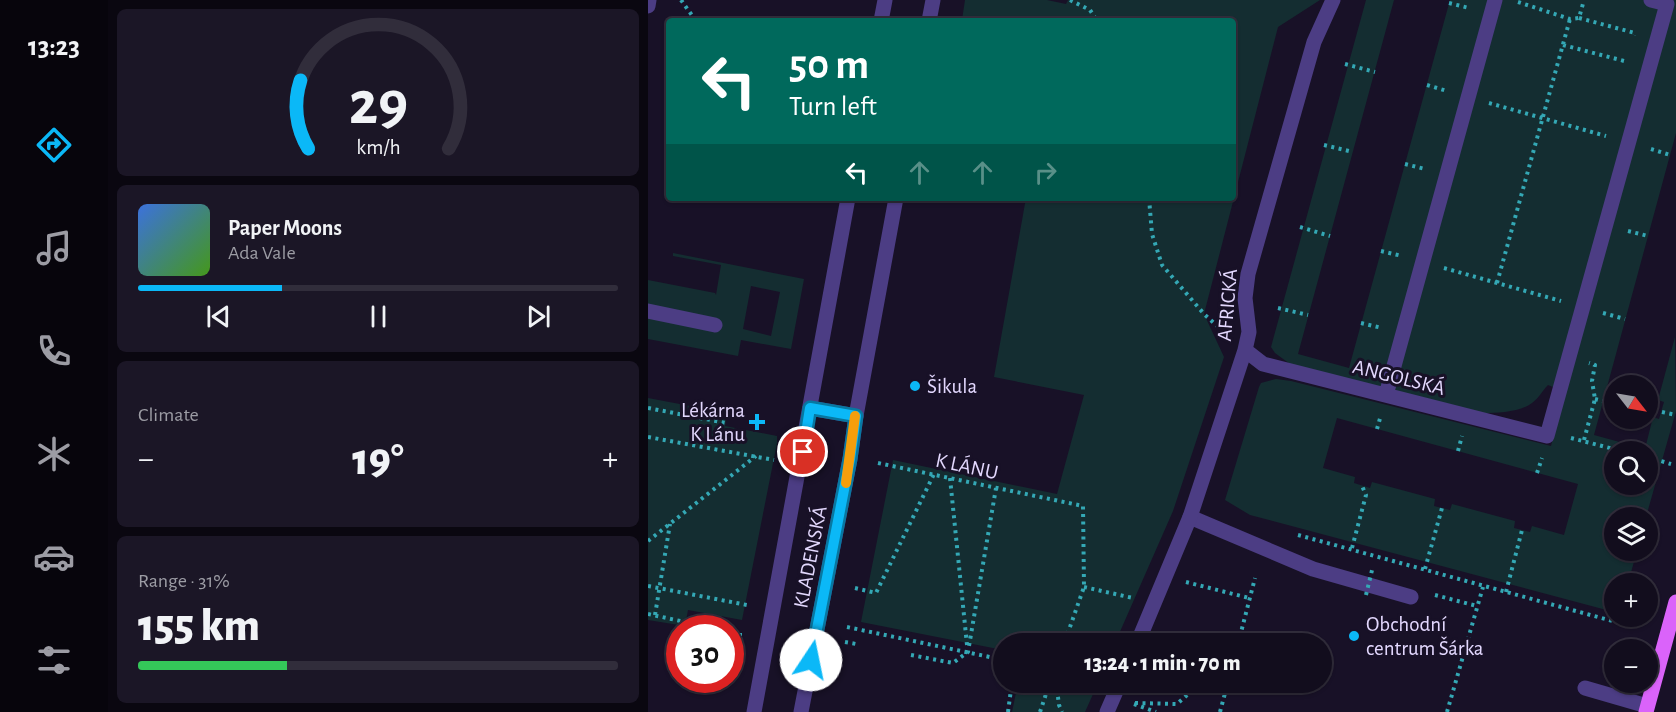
<!DOCTYPE html>
<html lang="en">
<head>
<meta charset="utf-8">
<style>
  :root { --surface:#120d1d; --page:#1b1626; --text:#f1f3f6; --muted:#9c9ca4; --line:#312d3b; --accent:#0bb8f7 }
  body { margin:0; font-family:"Alegreya Sans",sans-serif; background:var(--page); color:var(--text); height:100vh; display:flex; flex-direction:column; font-size:22px; white-space:nowrap }
  * { box-sizing:border-box; margin:0 }
  p { font-size:20px; color:var(--muted) }
  .icon { flex:none; width:33px; height:33px; fill:none; stroke:currentColor; stroke-width:2; stroke-linecap:round; stroke-linejoin:round }
  .map { position:relative; flex:1; overflow:hidden }
  .details { display:flex; flex-direction:column; gap:9px; padding:9px; background:#0a0710; width:540px }
  .details>* { flex:none }
  .hud { position:absolute; left:18px; top:18px; width:570px; height:183px; border-radius:6px; box-shadow:0 2px 4px #0004,0 0 0 2px var(--line); background:#00695c; color:#fff; overflow:hidden }
  .needle { width:39px; rotate:121deg }
  .buttons { position:absolute; left:956px; top:375px; display:grid; gap:12px }
  .buttons a { display:grid; place-items:center; width:54px; height:54px; border-radius:50%; background:var(--surface); box-shadow:0 2px 4px #0004,0 0 0 2px var(--line); font-size:30px }
  .speed { position:absolute; left:18px; top:615px; display:flex; gap:12px; font-size:30px; font-weight:700; text-align:center }
  .speed>* { display:grid; place-content:center; width:78px; height:78px; border-radius:50%; background:var(--surface); box-shadow:0 2px 4px #0004,0 0 0 2px var(--line); line-height:1 }
  .speed .limit { border:9px solid #d22; background:#fff; color:#111 }
  .pin { position:absolute; display:grid; place-items:center; width:51px; height:51px; color:#fff; margin:-26px; border:3px solid #fff; border-radius:50%; box-shadow:0 2px 6px #0007 }
  .me { position:absolute; width:66px; margin:-33px; rotate:11deg; stroke-linejoin:round; filter:drop-shadow(0 0 4px #0008) }
  .turn { display:flex; align-items:center; gap:21px; height:126px; padding:0 24px; font-size:27px }
  .turn .icon { width:78px; height:78px; stroke-width:2.5 }
  .turn b { display:block; font-size:42px; line-height:51px }
  .lanes { display:flex; align-items:center; height:57px; padding:0 24px; background:#0003; justify-content:center; gap:30px; direction:ltr }
  .lanes .off { opacity:.35 }
  .big { font-size:45px; font-weight:800; line-height:1.1 }
  .details .card { flex:1; display:flex; flex-direction:column; justify-content:center; gap:9px; min-width:0; padding:0 21px; border-radius:9px; background:var(--page) }
  .details .dial { align-items:center; gap:0 }
  .dial svg { height:156px; overflow:visible; fill:none; stroke:var(--line); stroke-width:7; stroke-linecap:round; text-anchor:middle }
  .dial text { fill:var(--text); stroke:none }
  .song { display:flex; align-items:center; gap:18px }
  .cover { width:72px; height:72px; border-radius:9px; background:linear-gradient(135deg,hsl(220 70% 55%),hsl(100 70% 35%)) }
  .played { height:6px; border-radius:3px; background:linear-gradient(90deg,var(--accent) 30%,var(--line) 30%) }
  .keys { display:flex; justify-content:space-around; direction:ltr }
  .heat { display:flex; justify-content:space-between; align-items:center; font-size:33px; direction:ltr }
  .charge { height:9px; border-radius:4px; background:linear-gradient(90deg,#34c759 31%,var(--line) 0) }
  .trip { position:absolute; left:345px; top:633px; width:339px; height:60px; border-radius:30px; background:var(--surface); box-shadow:0 2px 4px #0004,0 0 0 2px var(--line); font-weight:800; line-height:60px; text-align:center }
  main { display:flex; flex:1; min-height:0 }
  .tab-bar { display:flex; flex-direction:column; width:108px; justify-content:space-around; align-items:center; background:#07050c; color:var(--muted) }
  .tab-bar .icon { width:42px; height:42px }
  .tab-bar .selected { color:var(--accent) }
  .tab-bar b { font-size:27px; color:var(--text) }
  .map>svg:first-child { display:block }
</style>
</head>
<body>
<main>
<nav class="tab-bar">
<b>13:23</b>
<svg class="icon selected" aria-label="directions" viewBox="0 0 24 24"><path d="M12 3l9 9-9 9-9-9zM9 14v-3h6M13 9l2 2-2 2"/></svg>
<svg class="icon" aria-label="music" viewBox="0 0 24 24"><path d="M9 18V5l10-2v13"/><circle cx="6" cy="18" r="3"/><circle cx="16" cy="16" r="3"/></svg>
<svg class="icon" aria-label="phone" viewBox="0 0 24 24"><path d="M5 4h4l2 5-3 2q2 4 5 5l2-3 5 2v4C11 20 4 13 5 4z"/></svg>
<svg class="icon" aria-label="climate" viewBox="0 0 24 24"><path d="M12 3v18M4 7l16 10M4 17L20 7"/></svg>
<svg class="icon" aria-label="car" viewBox="0 0 24 24"><path d="M5 17H2v-5l4-1 3-4h7l3 4 3 1v5h-3M9 17h6M6 11h13"/><circle cx="7" cy="17" r="2"/><circle cx="17" cy="17" r="2"/></svg>
<svg class="icon" aria-label="filters" viewBox="0 0 24 24"><path d="M4 7h16M4 17h16"/><circle cx="9" cy="7" r="2"/><circle cx="15" cy="17" r="2"/></svg>
</nav>
<section class="details">
<div class="card dial"><svg viewBox="0 0 100 80">
<path d="M14 69A42 42 0 1 1 86 69"/>
<path d="M14 69A42 42 0 0 1 10 34" stroke="#0bb8f7"/>
<text x="50" y="56" font-size="32" font-weight="700">29</text>
<text x="50" y="72" font-size="11">km/h</text>
</svg></div>
<div class="card">
<div class="song"><i class="cover"></i><div><b>Paper Moons</b><p>Ada Vale</p></div></div>
<div class="played"></div>
<div class="keys"><svg class="icon" aria-label="previous" viewBox="0 0 24 24"><path d="M18 5L8 12l10 7zM5 5v14"/></svg><svg class="icon" aria-label="pause" viewBox="0 0 24 24"><path d="M8 5v14M16 5v14"/></svg><svg class="icon" aria-label="next" viewBox="0 0 24 24"><path d="M6 5l10 7-10 7zM19 5v14"/></svg></div>
</div>
<div class="card"><p>Climate</p>
<div class="heat"><a>−</a><b class="big">19°</b><a>+</a></div>
</div>
<div class="card"><p>Range · 31%</p><b class="big">155 km</b><div class="charge"></div></div>
</section>
<div class="map">
<svg width="1028" height="712" viewBox="0 0 1028 712">
  <rect width="100%" height="100%" fill="#181127"/>
  <path fill="#142d31" fill-rule="evenodd" d="M317 0H399L418 4 420 0H672L630 27 556 314 576 357 525 511 467 643 356 644 355 650 213 622 245 460 409 494 436 395 346 377 378 198H585V21H319L314 20Z
    M718 0H746L650 354 701 368 802 0H1028V133L946 435 997 449 1005 417 1011 419 1016 402 1010 400 1027 337 1028 411 998 517 966 518V550L989 551 980 583 966 584V612L602 515 577 500 611 387 613 383 628 379 643 381 903 446 917 392 900 385C894 391 891 398 884 403 872 412 850 413 836 413L642 364 627 353 623 347ZM689 418 930 484 916 535 884 526 882 532 866 528 867 521 804 504 802 510 786 506 787 499 724 482 722 488 706 483 707 477 675 468ZM966 452H999V484H966Z
    M25 253 156 279 143 349 93 340 90 356 0 339V280L67 293 68 295 73 265 25 256ZM103 286 132 292 123 336 95 329Z
    M0 398 79 413 77 426 129 436V443L94 620 40 610 37 626 0 620Z
    M370 683V682L450 683 437 712H364Z"/>
  <g fill="none" stroke-linecap="round" stroke-linejoin="round">
    <path stroke="#34a8b5" stroke-width="4" stroke-dasharray="3 4.5" stroke-linecap="butt" d="M33 0 48 21
      M422 0 442 10 449 21
      M870 2 922 19 931 18 936 0
      M801 3 821 8
      M931 18 987 33 986 35
      M915 45 980 62
      M697 64 727 72
      M779 85 799 91
      M841 103 958 136
      M676 145 705 152
      M1003 149 1022 155
      M757 164 777 169
      M501 198 504 234 514 265 556 314 577 333
      M652 227 682 236
      M980 231 1000 236
      M733 251 754 256
      M796 268 913 301
      M849 283 922 19
      M630 308 660 315
      M955 313 977 319
      M713 323 734 328
      M947 399 955 401
      M0 408 78 423
      M1014 412 1028 415
      M729 429 733 415
      M0 437 126 460
      M923 438 977 452
      M936 440 947 399 944 381 947 365 941 363
      M810 451 814 436
      M999 457 1023 464
      M230 463 435 506 436 587 416 644
      M889 473 894 458
      M302 478 319 645
      M650 535 979 625
      M0 541 108 456
      M704 548 718 495 714 486
      M777 569 794 508
      M538 582 601 598
      M0 586 99 605
      M436 587 485 598
      M207 588 228 593 286 474
      M858 592 874 530
      M787 595 829 606
      M0 614 37 622
      M7 615 22 524
      M199 627 356 660
      M92 633V647
      M197 642 208 644
      M590 644 607 578
      M263 655 305 663 320 652 348 488
      M408 682 411 705 414 712
      M487 703 529 704 554 682
      M486 704 508 712
      M360 712 364 682
      M392 712 402 682
      M572 712 580 682
      M799 712 835 587"/>
    <path stroke="#4c3d84" stroke-width="15" d="M0 6 1 0
      M0 311 67 325
      M162 408 208 416
      M542 517 665 569 763 597
      M937 688 999 706"/>
    <path stroke="#4c3d84" stroke-width="15" d="M233 21 237 0
      M281 21 285 0
      M597 350 615 364 899 436 1019 4 1003 0
      M738 395 847 0
      M489 644 542 517 597 350 601 332 597 298 600 274 666 42 685 0
      M106 712 200 198
      M153 712 202 459 208 416 248 198
      M459 712 472 682"/>
    <path stroke="#da63fa" stroke-width="15" d="M998 712 1028 602"/>
    <path stroke="#34a8b5" stroke-width="4" stroke-dasharray="3 4.5" stroke-linecap="butt" d="M718 595 725 566"/>
  </g>
  <g fill="none" stroke-linecap="round" stroke-linejoin="round">
    <g stroke="#0778a1" stroke-width="15">
      <path id="route" d="M155 452 162 408 208 416 202 459 163 660"/>
    </g>
    <use href="#route" stroke="#0bb8f7" stroke-width="10"/>
    <path stroke="#f59e0b" stroke-width="10" d="M198 483 207 416"/>
  </g>
  <g fill="#0bb8f7" stroke="#181127" stroke-width="2">
    <circle cx="267" cy="386" r="6"/>
    <path d="M106 413h6v6h6v6h-6v6h-6v-6h-6v-6h6z"/>
    <circle cx="706" cy="636" r="6"/>
  </g>
  <g text-anchor="middle" stroke-width="6" stroke-linejoin="round" paint-order="stroke">
    <g font-size="21" fill="#e3d8fe" stroke="#181127">
      <text transform="translate(579 305) rotate(-85)" y="7">AFRICKÁ</text>
      <text transform="translate(751 377) rotate(14)" y="7">ANGOLSKÁ</text>
      <text transform="translate(319 466) rotate(12)" y="7">K LÁNU</text>
      <text transform="translate(162 557) rotate(-79)" y="7">KLADENSKÁ</text>
    </g>
    <g font-size="21" fill="#e3d8fe" stroke="#181127" text-anchor="start">
      <text x="279" y="393">Šikula</text>
      <text x="97" y="417" text-anchor="end">Lékárna<tspan x="97" dy="24">K Lánu</tspan></text>
      <text x="718" y="631">Obchodní<tspan x="718" dy="24">centrum Šárka</tspan></text>
    </g>
  </g>
</svg>
<div class="buttons">
<a><svg class="needle" viewBox="-14 -14 28 28"><path d="M0-13l5 13h-10z" fill="#e53935"/><path d="M0 13l5-13h-10z" fill="#9c9ca4"/></svg></a>
<a><svg class="icon" aria-label="search" viewBox="0 0 24 24"><circle cx="10" cy="10" r="6"/><path d="M15 15l6 6"/></svg></a>
<a><svg class="icon" aria-label="layers" viewBox="0 0 24 24"><path d="M12 4l9 5-9 5-9-5zM3 14l9 5 9-5"/></svg></a>
<a>+</a>
<a>−</a>
</div>
<div class="speed"><div class="limit">30</div></div>
<div class="pin" style="left:155px;top:452px;background:#d93025"><svg class="icon" aria-label="arrive" viewBox="0 0 24 24"><path d="M6 21V4h12l-3 4 3 4H6"/></svg></div>
<svg class="me" style="left:163px;top:660px" viewBox="-20 -20 40 40"><circle r="19" fill="#fff"/><path d="M0-13L10 11 0 6-10 11z" fill="#0bb8f7"/></svg>
<div class="trip">13:24 · 1 min · 70 m</div>
<div class="hud">
<div class="turn"><svg class="icon" aria-label="left" viewBox="0 0 24 24"><path d="M17 20v-9H6M10 6l-5 5 5 5"/></svg><div><b>50 m</b>Turn left</div></div>
<div class="lanes"><svg class="icon" aria-label="left" viewBox="0 0 24 24"><path d="M17 20v-9H6M10 6l-5 5 5 5"/></svg><svg class="icon off" aria-label="ahead" viewBox="0 0 24 24"><path d="M12 20V5M6 11l6-6 6 6"/></svg><svg class="icon off" aria-label="ahead" viewBox="0 0 24 24"><path d="M12 20V5M6 11l6-6 6 6"/></svg><svg class="icon off" aria-label="right" viewBox="0 0 24 24"><path d="M7 20v-9h11M14 6l5 5-5 5"/></svg></div>
</div>
</div>
</main>
</body>
</html>
